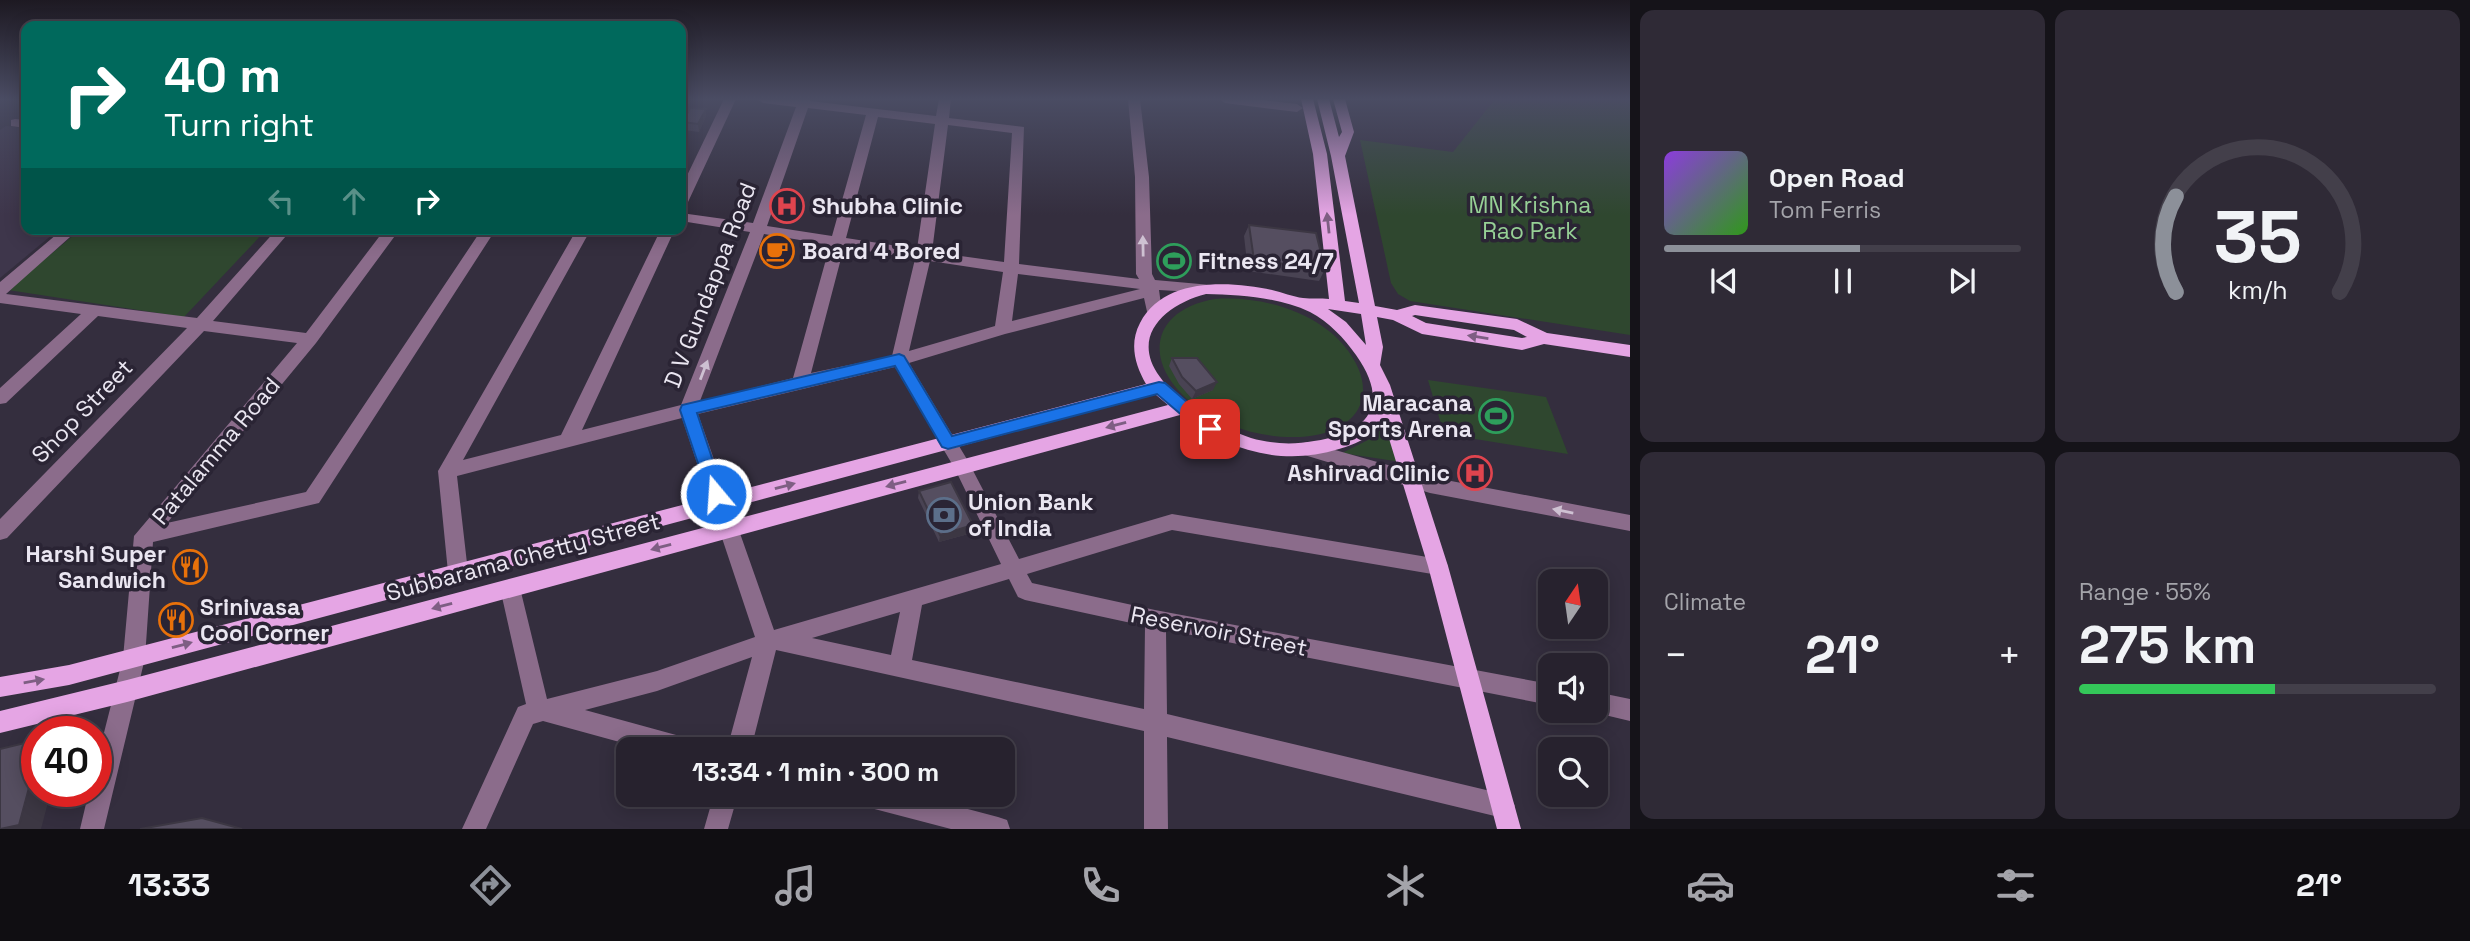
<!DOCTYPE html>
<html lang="en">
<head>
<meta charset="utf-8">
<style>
  :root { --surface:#27222e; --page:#2f2a36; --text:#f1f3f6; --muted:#a4a4aa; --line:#433f4a; --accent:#8c9099 }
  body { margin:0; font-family:"Space Grotesk",sans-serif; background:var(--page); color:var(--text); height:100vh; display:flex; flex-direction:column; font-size:26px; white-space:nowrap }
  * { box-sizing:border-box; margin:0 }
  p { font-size:23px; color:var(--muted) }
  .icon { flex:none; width:38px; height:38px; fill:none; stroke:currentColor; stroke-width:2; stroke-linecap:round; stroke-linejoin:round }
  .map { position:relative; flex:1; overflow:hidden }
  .details { display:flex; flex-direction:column; gap:10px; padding:10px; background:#151319; width:840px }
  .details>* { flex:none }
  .guide { position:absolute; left:21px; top:21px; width:665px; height:214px; border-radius:14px; box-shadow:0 4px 18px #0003,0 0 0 2px var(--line); background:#00695c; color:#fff; overflow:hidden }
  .needle { width:46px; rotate:13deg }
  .fabs { position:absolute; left:1538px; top:569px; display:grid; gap:14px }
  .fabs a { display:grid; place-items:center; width:70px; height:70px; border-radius:14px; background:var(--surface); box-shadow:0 4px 18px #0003,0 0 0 2px var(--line); font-size:35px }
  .speed { position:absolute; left:21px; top:716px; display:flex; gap:14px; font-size:35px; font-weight:700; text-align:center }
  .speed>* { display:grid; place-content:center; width:91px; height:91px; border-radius:50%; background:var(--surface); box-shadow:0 4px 18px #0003,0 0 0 2px var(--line); line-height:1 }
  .speed .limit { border:10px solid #d22; background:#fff; color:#111 }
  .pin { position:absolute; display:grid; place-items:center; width:60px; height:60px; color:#fff; margin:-30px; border-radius:14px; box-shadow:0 4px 10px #0006 }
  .me { position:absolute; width:77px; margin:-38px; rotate:342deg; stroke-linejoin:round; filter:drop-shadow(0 0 5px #0008) }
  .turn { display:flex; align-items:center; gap:24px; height:147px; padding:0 28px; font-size:32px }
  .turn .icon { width:91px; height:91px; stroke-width:2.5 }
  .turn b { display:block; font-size:49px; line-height:60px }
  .lanes { display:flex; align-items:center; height:66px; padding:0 28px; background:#0003; justify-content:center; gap:35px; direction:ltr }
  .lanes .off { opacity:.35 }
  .big { font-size:52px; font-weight:700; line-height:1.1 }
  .details .card { flex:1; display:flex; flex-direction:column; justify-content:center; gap:10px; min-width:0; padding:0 24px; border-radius:14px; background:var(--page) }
  .details .dial { align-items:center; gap:0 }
  .dial svg { height:182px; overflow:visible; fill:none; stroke:var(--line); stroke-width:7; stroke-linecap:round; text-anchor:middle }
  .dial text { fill:var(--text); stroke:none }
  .song { display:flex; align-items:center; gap:21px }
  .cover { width:84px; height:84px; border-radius:10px; background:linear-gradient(135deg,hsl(270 70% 55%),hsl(110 70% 35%)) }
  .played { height:7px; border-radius:4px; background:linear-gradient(90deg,var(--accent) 55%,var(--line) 55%) }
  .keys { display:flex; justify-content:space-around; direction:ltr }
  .heat { display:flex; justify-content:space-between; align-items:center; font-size:38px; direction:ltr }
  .charge { height:10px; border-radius:5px; background:linear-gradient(90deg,#34c759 55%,var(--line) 0) }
  .details .tiles { flex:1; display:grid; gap:10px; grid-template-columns:repeat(2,1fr) }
  .trip { position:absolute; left:616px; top:737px; width:399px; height:70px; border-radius:14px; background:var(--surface); box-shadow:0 4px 18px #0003,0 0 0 2px var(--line); font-weight:700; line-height:70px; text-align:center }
  .dock { display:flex; height:112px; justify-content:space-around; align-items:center; background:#100e12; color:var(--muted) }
  .dock .icon { width:49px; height:49px }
  .dock .active { color:var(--accent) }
  .dock b { font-size:32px; color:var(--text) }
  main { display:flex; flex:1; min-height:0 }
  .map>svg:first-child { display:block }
</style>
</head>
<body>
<main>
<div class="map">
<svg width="1630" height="829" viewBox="0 0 1630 829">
  <rect width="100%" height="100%" fill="#342e3e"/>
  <path fill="#3e364b" d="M6 126 26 128V229H59L0 278V130Z"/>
  <path fill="#2f472f" d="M1495 99H1630V335L1410 301 1398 294 1391 283 1360 140 1453 152Z
    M81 229H267L184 317 8 290Z
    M1215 299C1268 295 1337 317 1359 370 1365 385 1365 402 1354 415 1340 431 1317 437 1296 437 1260 438 1221 426 1192 403 1142 363 1150 310 1215 299Z
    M1428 380 1546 397 1568 454 1444 434Z
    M1387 424 1401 462 1342 453 1370 439Z"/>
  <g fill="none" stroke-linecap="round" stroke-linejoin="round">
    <path fill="#8b6c8b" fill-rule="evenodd" d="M724 99H736L688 202 681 206V188Z
      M757 99H811L810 101 936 116 939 99H951L949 118 1024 127 1019 264 1139 279 1136 274 1135 177 1128 99H1140L1149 177 1152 274 1155 280 1211 285 1214 289 1211 293 1159 290 1162 312 1160 316H1148L1144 298 1005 334 909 363 968 461 1019 559 1172 514 1445 560 1448 566 1445 572 1438 575 1172 530 1027 574 1032 583 1155 610 1550 684V705L1166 630 1167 714 1503 794 1511 798 1515 806 1511 814 1503 818 1167 737 1168 829H1144V731L776 650 751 749H727L752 657 657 691 585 710 687 738 695 741 699 749H645L543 721 533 724 486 829H462L518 707 526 704 500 588 503 582 510 579 517 582 520 588 547 699 657 671 755 637 682 418 457 476 468 572 465 578 458 581 451 578 448 572 438 471 577 229H591L463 460 561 435 661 229H675L582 430 681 405 750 232 681 221V213L753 223 796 107 763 103ZM808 108 866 115 832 236 767 226ZM878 117 935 124 917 249 846 238ZM948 125 1012 133 1004 262 932 252ZM764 234 830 245 793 378 700 401ZM844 247 915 259 892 356 811 373ZM930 261 1003 272 995 326 909 351ZM1018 274 1140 289 1012 321ZM895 367 955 469 1001 564 774 630 698 414ZM1009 579 1018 597 1025 600 1145 626 1144 709 912 660 922 605ZM900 612 891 655 812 638Z
      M1219 99H1252L1297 104 1303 108 1297 112 1225 103Z
      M15 119 26 120V128L11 126V120Z
      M63 229H79L6 294 197 318 277 229H292L213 321 306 333 385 229H400L316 343 167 523 306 492 482 229H496L319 503 153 542 145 658 104 829H80L89 791H96V764L123 658 134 536 297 343 204 331 7 538 0 540V519L187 328 98 316 6 403 0 404V388L81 314 0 303V282Z
      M1307 442 1430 477 1630 515V531L1430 493 1301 454 1298 449 1301 444Z
      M1596 692 1630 699V721L1588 711 1596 710Z
      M714 794H738L728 829H704Z
      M851 794H911L998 817 1007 820 1010 829H951L863 806 855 802Z"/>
    <path fill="#e5a5e4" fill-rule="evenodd" d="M1301 99H1313L1327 154 1345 301 1359 303 1331 156 1317 99H1329L1339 137 1342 132 1333 99H1345L1354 132 1345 156 1375 306 1397 310 1415 305 1517 319 1547 333 1630 345V357L1544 344 1522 350 1422 334 1393 320 1377 317 1383 347 1380 365 1390 385 1448 566 1521 829H1497L1428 566 1383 419C1374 436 1357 444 1339 449 1281 467 1227 450 1180 415L127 702 0 733V711L127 680 1168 405 1155 394 69 685 0 697V677L69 665 1146 384C1135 365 1129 344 1140 323 1164 277 1229 281 1272 290 1282 292 1293 297 1303 298 1311 299 1321 298 1329 299L1313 154ZM1206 294C1240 295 1278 297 1310 312 1329 322 1344 338 1356 355 1390 403 1371 433 1314 441 1293 445 1272 444 1251 438 1223 429 1177 402 1160 377 1129 335 1167 304 1206 294ZM1328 309 1361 314 1366 345 1346 322ZM1415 315 1514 330 1527 337 1522 338 1426 323 1412 316Z"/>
  </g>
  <path fill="#494353" d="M706 109V116L699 132 684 130 683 122Z
    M1249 225 1325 269 1319 281 1248 271 1244 236Z
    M1172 358 1213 390 1192 399 1179 384 1169 366Z
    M919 491 972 533 939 542 918 498Z"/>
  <path fill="#3c3743" d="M706 109V116L699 132 698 124Z
    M1217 382 1213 390 1192 399 1196 391Z
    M973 525 972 533 939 542 940 535Z
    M37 758V791H51L41 829H4Z"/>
  <path fill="#554e60" stroke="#3c3743" stroke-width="2" d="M690 108 706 109 698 124 683 122Z
    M1249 225 1316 233 1325 269 1254 260Z
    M1172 358H1197L1217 382 1196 391 1182 377Z
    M951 482 973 525 940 535 919 491Z
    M37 740V758L19 825 0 829V749Z
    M202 818 242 829H140Z"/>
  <defs><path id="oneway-solid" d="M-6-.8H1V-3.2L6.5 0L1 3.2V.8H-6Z" transform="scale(1.75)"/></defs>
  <g fill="#7e5e83">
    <use href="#oneway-solid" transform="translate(1328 223) rotate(-96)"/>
    <use href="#oneway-solid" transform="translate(1478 337) rotate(-171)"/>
    <use href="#oneway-solid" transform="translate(1116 425) rotate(165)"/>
    <use href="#oneway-solid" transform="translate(896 484) rotate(165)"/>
    <use href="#oneway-solid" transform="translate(785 486) rotate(-15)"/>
    <use href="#oneway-solid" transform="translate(661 547) rotate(165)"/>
    <use href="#oneway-solid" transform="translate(442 606) rotate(165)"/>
    <use href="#oneway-solid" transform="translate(182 645) rotate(-15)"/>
    <use href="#oneway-solid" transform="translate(34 681) rotate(-10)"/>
  </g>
  <g fill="#cec1d2">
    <use href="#oneway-solid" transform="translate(1143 246) rotate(-91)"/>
    <use href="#oneway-solid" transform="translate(704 370) rotate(-69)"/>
    <use href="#oneway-solid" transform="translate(1563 511) rotate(-169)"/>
  </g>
  <linearGradient id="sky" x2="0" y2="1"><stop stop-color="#1d1922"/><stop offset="0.46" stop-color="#4a4c63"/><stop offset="1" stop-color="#4a4c63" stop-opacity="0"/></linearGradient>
  <rect width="1630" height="215" fill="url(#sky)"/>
  <path fill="#1a73e8" stroke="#114b97" stroke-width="2" d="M899 354 904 356 952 436 1159 382 1165 383 1218 429 1216 434H1204L1157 394 948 449 942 447 895 366 697 413 724 494 722 499H710L680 410 682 405Z"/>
  <defs>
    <g id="hospital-ring" transform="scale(1.75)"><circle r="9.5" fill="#2a2434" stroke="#e0444e" stroke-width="1.5"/><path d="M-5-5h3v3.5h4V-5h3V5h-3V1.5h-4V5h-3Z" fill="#e0444e"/></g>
    <g id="cafe-ring" transform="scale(1.75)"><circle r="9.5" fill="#2a2434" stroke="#e8710a" stroke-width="1.5"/><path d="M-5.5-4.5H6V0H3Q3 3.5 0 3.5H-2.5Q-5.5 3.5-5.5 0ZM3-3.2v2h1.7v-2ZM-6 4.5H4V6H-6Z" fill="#e8710a"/></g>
    <g id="stadium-ring" transform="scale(1.75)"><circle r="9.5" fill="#2a2434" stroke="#2e9e5b" stroke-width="1.5"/><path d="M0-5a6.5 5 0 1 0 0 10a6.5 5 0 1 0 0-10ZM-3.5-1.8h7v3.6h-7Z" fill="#2e9e5b"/></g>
    <g id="bank-ring" transform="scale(1.75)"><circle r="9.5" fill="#2a2434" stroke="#5c6f8a" stroke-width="1.5"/><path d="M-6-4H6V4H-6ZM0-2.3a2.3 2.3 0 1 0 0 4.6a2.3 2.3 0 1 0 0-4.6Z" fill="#5c6f8a"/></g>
    <g id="restaurant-ring" transform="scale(1.75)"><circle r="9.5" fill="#2a2434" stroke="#e8710a" stroke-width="1.5"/><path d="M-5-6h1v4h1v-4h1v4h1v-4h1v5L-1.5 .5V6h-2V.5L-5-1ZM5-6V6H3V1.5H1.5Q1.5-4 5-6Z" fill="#e8710a"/></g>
  </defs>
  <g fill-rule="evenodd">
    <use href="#hospital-ring" x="787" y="206"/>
    <use href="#cafe-ring" x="777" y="251"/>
    <use href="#stadium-ring" x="1174" y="261"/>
    <use href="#stadium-ring" x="1496" y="416"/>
    <use href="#hospital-ring" x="1475" y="473"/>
    <use href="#bank-ring" x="944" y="515"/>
    <use href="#restaurant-ring" x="190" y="567"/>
    <use href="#restaurant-ring" x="176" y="620"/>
  </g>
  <g text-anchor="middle" stroke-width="7" stroke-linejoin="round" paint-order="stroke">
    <g font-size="23" fill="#96d095" stroke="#2a2434">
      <text x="1530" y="213">MN Krishna<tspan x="1530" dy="26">Rao Park</tspan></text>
    </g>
    <g font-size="23" font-weight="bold" fill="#eae6f1" stroke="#2a2434" text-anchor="start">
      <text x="812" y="214">Shubha Clinic</text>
      <text x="802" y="259">Board 4 Bored</text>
      <text x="1198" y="269">Fitness 24/7</text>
      <text x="1472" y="411" text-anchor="end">Maracana<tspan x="1472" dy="26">Sports Arena</tspan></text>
      <text x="1450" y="481" text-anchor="end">Ashirvad Clinic</text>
      <text x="968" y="510">Union Bank<tspan x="968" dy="26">of India</tspan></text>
      <text x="166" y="562" text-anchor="end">Harshi Super<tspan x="166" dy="26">Sandwich</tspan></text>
      <text x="200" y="615">Srinivasa<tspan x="200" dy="26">Cool Corner</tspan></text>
    </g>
    <g font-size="23" fill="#eae6f1" stroke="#2a2434">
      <text transform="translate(710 285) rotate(-69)" y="8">D V Gundappa Road</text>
      <text transform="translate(82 411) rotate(-46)" y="8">Shop Street</text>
      <text transform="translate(216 451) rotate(-50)" y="8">Patalamma Road</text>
      <text transform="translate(523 557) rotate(-15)" y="8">Subbarama Chetty Street</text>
      <text transform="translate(1219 631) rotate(11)" y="8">Reservoir Street</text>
    </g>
  </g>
</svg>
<div class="fabs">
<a><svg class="needle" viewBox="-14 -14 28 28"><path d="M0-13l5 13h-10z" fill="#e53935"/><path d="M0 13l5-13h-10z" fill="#a4a4aa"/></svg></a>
<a><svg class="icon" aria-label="sound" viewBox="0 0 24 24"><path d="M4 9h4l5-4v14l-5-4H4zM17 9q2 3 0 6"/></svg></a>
<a><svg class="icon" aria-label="search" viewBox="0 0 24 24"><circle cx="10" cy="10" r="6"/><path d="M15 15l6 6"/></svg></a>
</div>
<div class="speed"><div class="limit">40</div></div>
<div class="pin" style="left:1210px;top:429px;background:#d93025"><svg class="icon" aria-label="arrive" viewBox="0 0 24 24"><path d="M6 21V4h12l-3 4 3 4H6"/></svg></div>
<svg class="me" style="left:716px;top:494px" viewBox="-20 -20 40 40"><circle r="17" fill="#1a73e8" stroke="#fff" stroke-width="3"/><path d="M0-11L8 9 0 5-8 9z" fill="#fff"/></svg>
<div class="trip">13:34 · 1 min · 300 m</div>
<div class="guide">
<div class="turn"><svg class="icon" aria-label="right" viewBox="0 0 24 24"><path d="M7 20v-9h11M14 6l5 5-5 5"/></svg><div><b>40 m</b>Turn right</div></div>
<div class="lanes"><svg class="icon off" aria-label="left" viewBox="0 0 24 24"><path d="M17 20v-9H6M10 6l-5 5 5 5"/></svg><svg class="icon off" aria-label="ahead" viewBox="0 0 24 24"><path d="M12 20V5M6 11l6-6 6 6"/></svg><svg class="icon" aria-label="right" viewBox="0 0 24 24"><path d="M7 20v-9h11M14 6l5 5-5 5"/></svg></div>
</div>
</div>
<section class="details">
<div class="tiles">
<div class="card">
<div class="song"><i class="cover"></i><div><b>Open Road</b><p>Tom Ferris</p></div></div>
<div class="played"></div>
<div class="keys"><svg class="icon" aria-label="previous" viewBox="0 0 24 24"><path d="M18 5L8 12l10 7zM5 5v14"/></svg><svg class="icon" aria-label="pause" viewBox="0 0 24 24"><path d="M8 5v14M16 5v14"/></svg><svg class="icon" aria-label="next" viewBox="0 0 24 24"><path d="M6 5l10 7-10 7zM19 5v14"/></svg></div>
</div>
<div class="card dial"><svg viewBox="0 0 100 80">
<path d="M14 69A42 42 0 1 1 86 69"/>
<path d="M14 69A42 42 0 0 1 14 27" stroke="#8c9099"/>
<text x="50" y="56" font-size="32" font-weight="700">35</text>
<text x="50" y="72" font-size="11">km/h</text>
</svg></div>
<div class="card"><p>Climate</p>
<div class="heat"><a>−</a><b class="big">21°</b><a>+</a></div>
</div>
<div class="card"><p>Range · 55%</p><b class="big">275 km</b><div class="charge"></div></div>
</div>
</section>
</main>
<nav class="dock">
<b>13:33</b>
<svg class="icon active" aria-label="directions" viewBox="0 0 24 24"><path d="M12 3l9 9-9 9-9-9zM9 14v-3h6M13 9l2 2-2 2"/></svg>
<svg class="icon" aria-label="music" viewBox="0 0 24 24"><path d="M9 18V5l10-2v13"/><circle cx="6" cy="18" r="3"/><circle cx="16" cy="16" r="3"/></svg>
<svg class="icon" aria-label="phone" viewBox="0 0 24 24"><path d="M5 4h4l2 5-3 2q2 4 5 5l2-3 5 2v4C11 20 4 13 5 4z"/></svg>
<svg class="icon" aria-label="climate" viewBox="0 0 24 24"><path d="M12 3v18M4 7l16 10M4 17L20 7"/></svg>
<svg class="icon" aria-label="car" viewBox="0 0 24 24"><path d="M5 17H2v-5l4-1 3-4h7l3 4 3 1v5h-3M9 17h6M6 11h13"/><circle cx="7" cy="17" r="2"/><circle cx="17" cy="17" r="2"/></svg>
<svg class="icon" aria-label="filters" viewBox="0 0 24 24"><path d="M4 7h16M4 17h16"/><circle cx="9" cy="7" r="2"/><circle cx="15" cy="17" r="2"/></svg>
<b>21°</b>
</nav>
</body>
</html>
